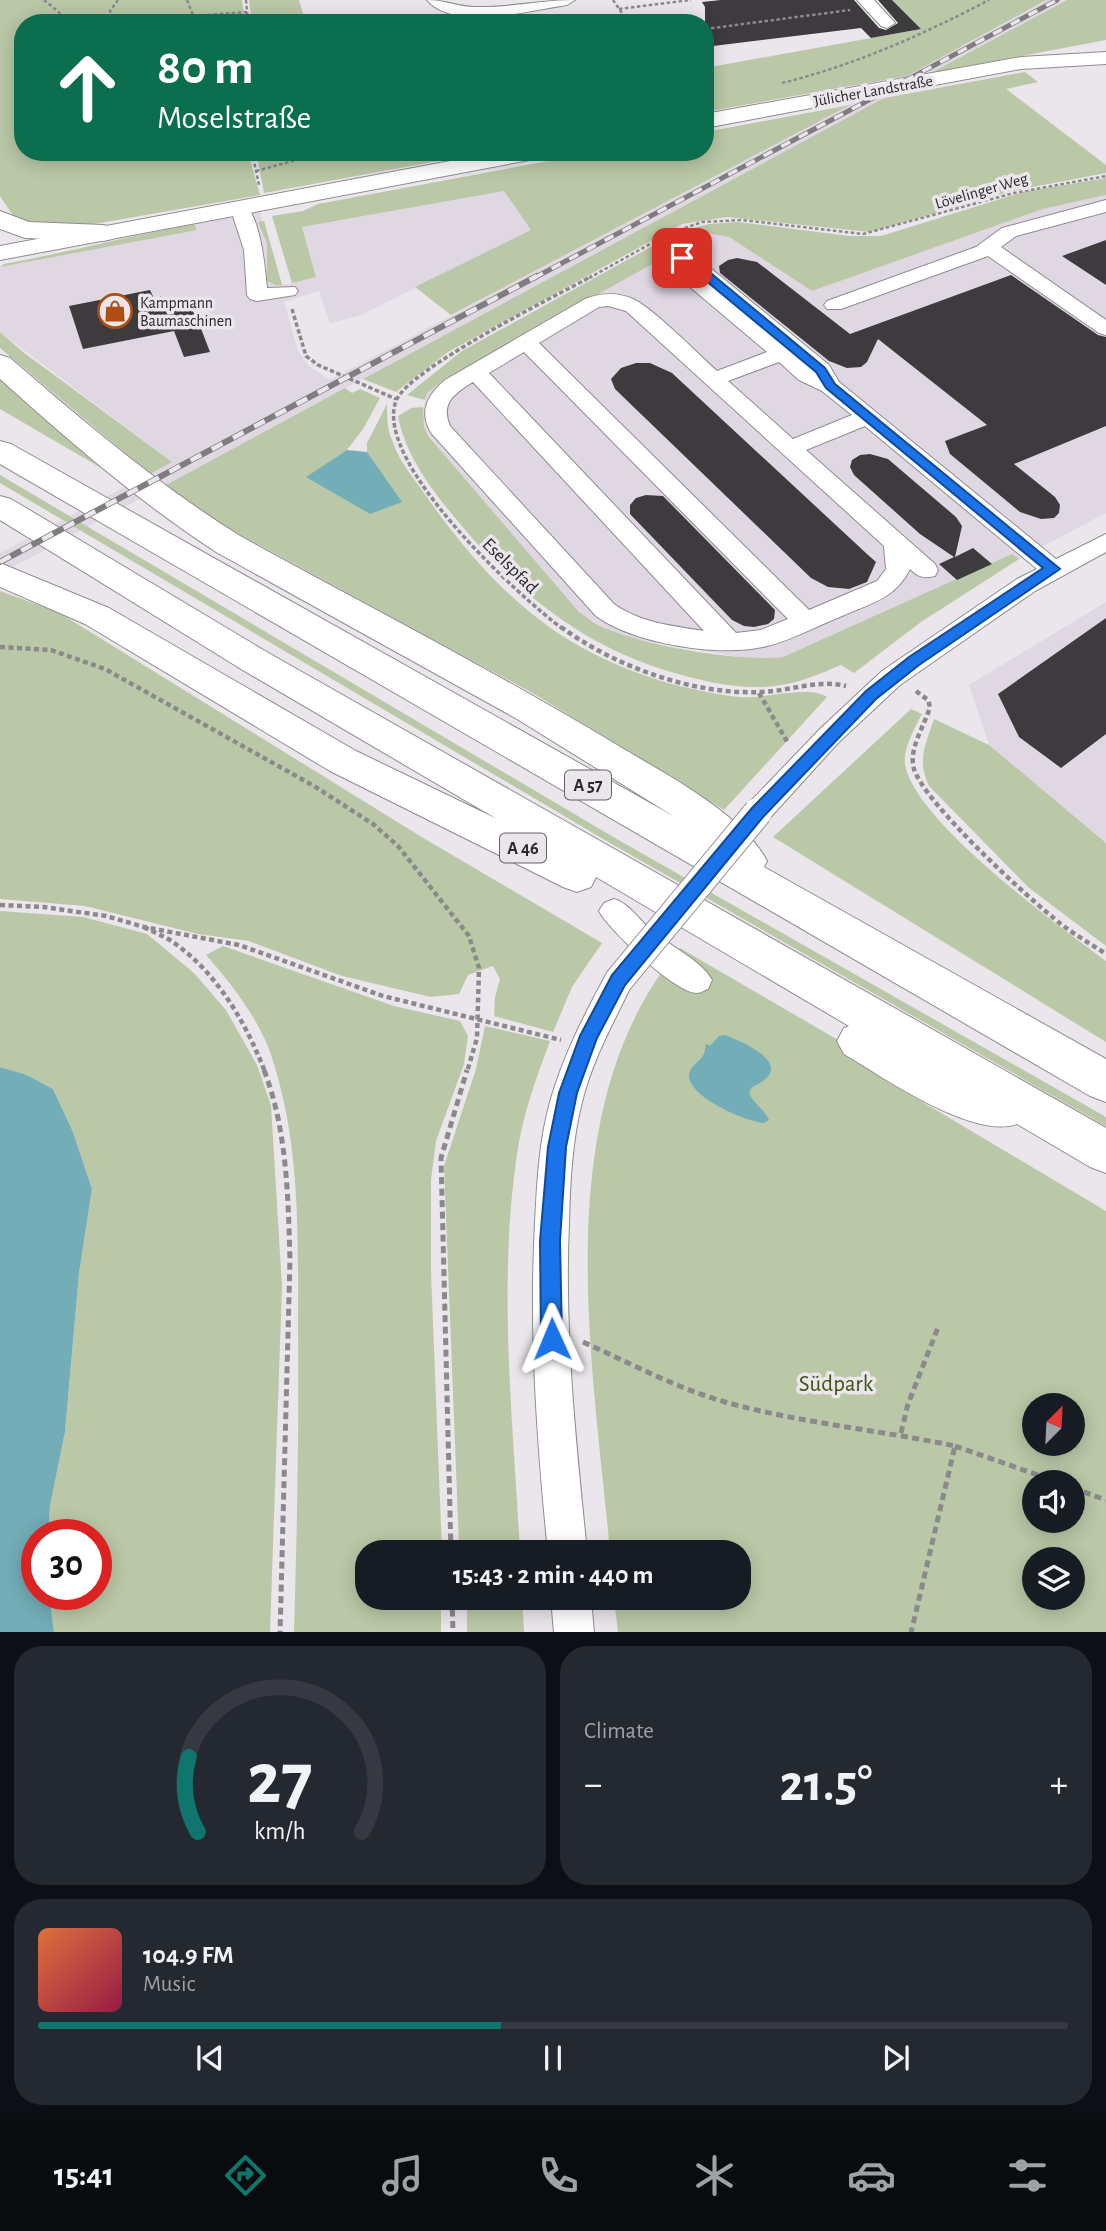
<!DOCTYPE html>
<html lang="en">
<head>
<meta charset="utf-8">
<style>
  :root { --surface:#171b24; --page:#242831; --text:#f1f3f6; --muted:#9ea1a6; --line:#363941; --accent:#0f766e }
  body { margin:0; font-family:"Alegreya Sans",sans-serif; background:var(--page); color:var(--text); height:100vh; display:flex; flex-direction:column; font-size:26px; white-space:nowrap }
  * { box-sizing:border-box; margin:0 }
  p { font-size:23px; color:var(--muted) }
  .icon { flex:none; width:38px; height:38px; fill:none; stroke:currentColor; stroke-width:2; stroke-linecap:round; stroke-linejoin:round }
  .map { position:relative; height:1632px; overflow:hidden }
  .sheet { display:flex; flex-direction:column; gap:14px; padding:14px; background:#0d0f14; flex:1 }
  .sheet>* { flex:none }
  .guide { position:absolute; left:14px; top:14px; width:700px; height:147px; border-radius:28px; box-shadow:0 4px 18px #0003; background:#0b6e4f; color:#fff; overflow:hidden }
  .needle { width:46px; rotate:24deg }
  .tools { position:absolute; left:1022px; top:1393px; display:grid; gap:14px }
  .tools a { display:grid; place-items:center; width:63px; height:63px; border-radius:50%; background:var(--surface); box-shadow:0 4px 18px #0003; font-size:35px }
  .speed { position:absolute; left:21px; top:1519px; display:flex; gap:14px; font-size:35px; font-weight:700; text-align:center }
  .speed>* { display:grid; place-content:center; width:91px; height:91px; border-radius:50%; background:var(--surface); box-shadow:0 4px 18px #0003; line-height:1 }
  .speed .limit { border:10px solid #d22; background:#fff; color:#111 }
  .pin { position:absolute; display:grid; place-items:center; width:60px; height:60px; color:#fff; margin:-30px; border-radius:14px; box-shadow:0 4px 10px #0006 }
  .me { position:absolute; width:77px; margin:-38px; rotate:359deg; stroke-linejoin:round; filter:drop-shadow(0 0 5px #0008) }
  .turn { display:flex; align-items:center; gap:24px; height:147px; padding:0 28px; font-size:32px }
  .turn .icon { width:91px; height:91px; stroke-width:2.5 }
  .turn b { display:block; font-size:49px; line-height:60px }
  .big { font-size:52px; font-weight:700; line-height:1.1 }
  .sheet .tile { flex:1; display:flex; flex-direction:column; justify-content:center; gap:10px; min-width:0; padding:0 24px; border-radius:28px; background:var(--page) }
  .sheet .dial { align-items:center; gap:0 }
  .dial svg { height:182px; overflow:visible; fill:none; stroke:var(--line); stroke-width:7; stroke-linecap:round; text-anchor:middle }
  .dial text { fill:var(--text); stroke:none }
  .song { display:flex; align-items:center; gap:21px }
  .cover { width:84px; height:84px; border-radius:10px; background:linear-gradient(135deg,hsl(20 70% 55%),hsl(340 70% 35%)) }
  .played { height:7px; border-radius:4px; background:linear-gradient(90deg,var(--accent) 45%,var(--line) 45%) }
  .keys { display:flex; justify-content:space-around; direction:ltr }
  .heat { display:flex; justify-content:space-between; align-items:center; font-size:38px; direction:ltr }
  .sheet .tiles { flex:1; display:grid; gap:14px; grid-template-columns:1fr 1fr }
  .tile:last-child { grid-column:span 2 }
  .trip { position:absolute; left:355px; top:1540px; width:396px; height:70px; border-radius:28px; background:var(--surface); box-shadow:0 4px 18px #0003; font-weight:700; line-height:70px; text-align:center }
  .menu { display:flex; height:112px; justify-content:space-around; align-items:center; background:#090b0e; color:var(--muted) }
  .menu .icon { width:49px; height:49px }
  .menu .active { color:var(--accent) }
  .menu b { font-size:32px; color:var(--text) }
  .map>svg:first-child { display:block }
</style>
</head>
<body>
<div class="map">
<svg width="1106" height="1633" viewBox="0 0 1106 1633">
  <rect width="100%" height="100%" fill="#eae6eb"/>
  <path fill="#dfd7e2" d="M1046 0H1067L0 574V553L172 462 0 332V267L196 229 194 224 260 212 282 285 316 277 302 227 504 191 531 230 359 316 330 323 319 291 284 302 298 351 309 366 330 380Z
    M1106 195V513L1019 559 1012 554 783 657 756 660 635 639 603 628 579 612 441 452 424 427 422 414 427 393 442 381 703 235 714 232 729 237 812 291 1043 209Z
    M1106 602V843L989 745 969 685Z"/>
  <path fill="#bac8a7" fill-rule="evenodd" d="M0 0H242L245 23H23V152H248L260 195 77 227 29 224 14 217 0 196Z
    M249 0H299L306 23H252Z
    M892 0H1046L907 76 705 112V68L921 29Z
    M1067 0H1106V40L931 73Z
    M1025 72 1038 82 1006 89 1106 165V173L1012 191 870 232 727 217 682 224 448 352 396 392 363 379 884 98Z
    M850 105 451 315 415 287 531 230 504 191 302 227 316 277 292 283 272 216 303 211 318 204 597 152H705V132Z
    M256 152H487L264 193Z
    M1106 178V195L1043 209 812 291 729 237 708 233 442 381 427 393 425 400 407 395 462 351 676 233 709 224 738 222 849 236H881L1023 192Z
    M264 221 282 285H275L267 281V243L258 222Z
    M194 224 197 230 0 267 4 264C68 252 130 236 194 224Z
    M0 332 23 352 172 462 150 474 0 348Z
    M0 376 120 479 0 409Z
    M345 388 352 393 360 389 380 398 363 429 347 450 307 477 401 502 367 452V443L387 404C387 416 387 429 392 440 398 459 411 475 422 490 457 541 500 593 552 629 592 657 645 679 693 689 708 692 724 696 740 697 766 699 808 685 827 697L724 810 536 695 204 515 164 486Z
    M423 407 424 427 429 437 579 612C588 618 597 626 607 629 648 646 739 662 783 657L1012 554 1019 559 921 622 854 673 841 665C820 674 799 683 775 686 740 690 705 682 671 672 582 645 520 595 461 525 434 493 406 458 398 416L411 408Z
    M0 475 615 838 1106 1117V1126L610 843 0 483Z
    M0 591 58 612 420 836 602 943 572 987 553 1032 494 1016 495 997 500 979 493 966 468 975 459 994 431 997 342 976 249 941 198 934 85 906 0 899Z
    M911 709 922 714C915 727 903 749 905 764 914 821 1059 926 1106 961V1042L773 837Z
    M934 719 989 745 1106 843V946L1028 887 929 786C917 760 925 746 934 719Z
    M0 911 83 917 147 934 194 973 226 1010 257 1065 271 1105 282 1287 270 1632H54L49 1594H96V1535H48L50 1506 65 1432 79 1273 92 1189 73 1132 53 1089 27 1075 0 1067Z
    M223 946 394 1006 460 1021 468 1036 464 1064 436 1141 431 1180V1272L442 1552H368V1598H441V1632H294C297 1532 299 1431 298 1330 298 1237 301 1141 270 1052 258 1018 230 982 206 955Z
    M680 948 838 1040 872 1072 1106 1211V1632H618L614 1598H738V1552H610C593 1360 545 1109 680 948ZM1034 1405H1073V1444H1034ZM1034 1482H1073V1521H1034ZM1034 1559H1073V1598H1034Z
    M485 1026 550 1041C537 1076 524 1111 518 1148 497 1281 513 1419 520 1552H462L459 1545 444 1166 476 1069Z
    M467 1598H522L524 1632H467Z"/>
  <path fill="#72adb8" d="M347 450 367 452 402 502 370 514 306 477Z
    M725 1035C749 1044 798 1067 752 1087L749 1093C754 1104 764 1109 769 1120L764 1123C745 1121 690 1098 689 1076 689 1066 700 1062 704 1054 705 1051 705 1047 706 1044L710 1046 719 1036Z
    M0 1067 27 1075 53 1089 73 1132 92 1189 79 1273 65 1432 50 1506 48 1535H37V1594H49L54 1632H0Z"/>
  <path fill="#3e3b3f" d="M721 0H854L879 28 886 30 898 23 878 0H892L921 29 871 38 861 28 705 47V7L702 2Z
    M1106 240V285L1062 256Z
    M737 258 757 262 850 334 1011 275 1098 335 1106 337V426L1014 464 1055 497 1060 505 1059 513 1054 518 1041 519 1020 512 950 454 945 441 987 425 878 339 867 362 861 367 847 368 829 361 720 273 719 266 728 260Z
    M150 290 156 303H163L160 296 184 310 192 309 196 318 207 324 200 326 210 352 184 357 174 331 83 349 69 306Z
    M636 363H650L672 373 867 554 876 562 867 582 849 589 828 587 811 578 615 389 611 379 621 368Z
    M870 454 888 459 956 517 962 526 955 557 973 548 992 564 957 580 939 564 954 557 920 534 854 475 850 467 852 460 860 455Z
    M646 495 663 496 775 610 774 619 768 624 754 627 744 626 732 620 630 514V505L636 498Z
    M1106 618V734L1061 768 1019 737 998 694Z"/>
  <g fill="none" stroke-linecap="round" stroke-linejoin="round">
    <g stroke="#8f8c90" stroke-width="2">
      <path id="minor" d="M427 0C445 0 458 7 475 7 509 8 541 0 575 0L567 5C531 10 454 32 427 0Z
        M857 0H874L895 23 887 28 881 26Z
        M1106 200V212L1016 236 1001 247 1106 320V335L1099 333 988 256 841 309H827L824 305 827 301 976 247 1002 228Z
        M239 201C260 207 265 268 267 288L295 287 298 291 295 295 257 301 250 299 247 295 244 250 230 207Z
        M682 252 698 258 829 365 839 382 1056 559 1106 534V552L1035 591 900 685 838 743 768 820 758 823 748 820 744 812 748 804 820 729 882 671 1017 579 1037 569 865 426 806 450 935 564 938 570 935 576C924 579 918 577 910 569 895 599 871 603 842 616 817 626 792 640 767 646 721 658 634 644 596 616L432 434C418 413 427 395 445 380L585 299C601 293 617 292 633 299 653 308 698 354 717 371L767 352 671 271 663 261 666 257ZM608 306 626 311 884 546 886 569 877 581 809 610 539 343 599 307ZM524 352 788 619 761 630 736 633 489 373ZM779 362 799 380 822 391 852 415 793 439 728 381ZM473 382 704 631C672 626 641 623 614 604L450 426C440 403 455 393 473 382Z
        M614 899C630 904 639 920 652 931 669 945 703 962 712 980L708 989C704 990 701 993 697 993 675 993 609 930 599 911L604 903Z
        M619 967 630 971 634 980C615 1020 593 1058 582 1102 572 1141 570 1183 569 1223 564 1333 576 1443 587 1552H548C537 1443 529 1332 535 1223 537 1183 539 1141 550 1102 563 1056 585 1013 608 971Z
        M551 1598H591L594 1633H554Z"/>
    </g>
    <g stroke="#8f8c90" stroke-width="2">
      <path id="major" d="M1106 52V64L1021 69 705 128V114L1021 57Z
        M498 152H546L543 157 535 159 0 260V246Z"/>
    </g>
    <g stroke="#8f8c90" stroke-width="2">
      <path id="highway" d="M0 211 29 222 103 225 112 227 116 233 112 239 103 241 25 238 0 229Z
        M0 355 10 358C84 422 157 484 240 536 366 605 494 671 617 745 663 773 742 813 767 861L764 867 1106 1059V1102L1090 1096 0 464V441L11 444 675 817 517 719 216 552C138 501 69 441 0 379Z
        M0 496 11 499 265 651 1106 1128V1173L1090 1167 1017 1124C973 1140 883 1077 844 1054L837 1041 844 1028 849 1026 596 877 591 887 577 892 563 887 330 771 85 624 0 587V563L109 608 356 751 497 819 241 669 0 520Z"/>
    </g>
    <path stroke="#8c898d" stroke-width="2.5" stroke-dasharray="3.5 2.5" stroke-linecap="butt" d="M44 0 72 23
      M118 0 110 11 113 18 120 23
      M187 0 196 23
      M246 0 248 23
      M613 0 629 23
      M619 9 691 0
      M173 23 193 16 247 12
      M705 29 850 10
      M782 83C855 65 922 35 989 0
      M252 152 259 185
      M333 152H375
      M557 156 576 152
      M256 171 326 152
      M589 278 668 234 702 222 742 220 863 234 1014 193 1106 176"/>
    <path stroke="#8c898d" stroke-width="3.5" stroke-dasharray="4.5 2.5" stroke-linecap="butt" d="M292 309 306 356 318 365 396 399
      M563 629C518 596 373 462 396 401 408 369 556 296 592 276"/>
    <path stroke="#8c898d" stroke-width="4.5" stroke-dasharray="5 3.5" stroke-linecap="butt" d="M561 627C616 667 693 695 761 692 791 691 817 679 846 686
      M0 647 51 650 105 669 314 786 373 824 398 846 469 936 479 968 477 1038 467 1072
      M916 691 928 700 930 707C925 725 908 749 914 769 925 804 1029 899 1061 924 1075 935 1091 944 1106 954
      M759 693 788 743
      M0 905 44 907 106 916 144 927 239 945 383 996 561 1040
      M144 927C155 933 167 937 177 945 219 976 247 1025 265 1072"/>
    <path stroke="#8c898d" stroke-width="5" stroke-dasharray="7 4.5" stroke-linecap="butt" d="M264 1070C287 1130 288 1195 290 1259L280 1633
      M583 1342C630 1363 676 1388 725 1402 800 1423 879 1430 955 1446L911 1633
      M901 1433 908 1404 939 1325
      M955 1446 1058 1482
      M1073 1488 1106 1500
      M451 1552 441 1158 467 1070
      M452 1598 453 1633"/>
    <use href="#minor" fill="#fff" fill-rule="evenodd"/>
    <use href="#major" fill="#fff" fill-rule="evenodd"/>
    <use href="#highway" fill="#fff" fill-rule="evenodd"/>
    <g stroke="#7f7d80" stroke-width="5">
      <path id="rail-far1" d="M534 278 1057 0"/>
    </g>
    <g stroke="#7f7d80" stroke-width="6">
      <path id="rail" d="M0 562 537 276"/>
    </g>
    <use href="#rail-far1" stroke="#eae6eb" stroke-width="3.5" stroke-dasharray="10" stroke-linecap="butt"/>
    <use href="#rail" stroke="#eae6eb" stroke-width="4.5" stroke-dasharray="12" stroke-linecap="butt"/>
    <g stroke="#8f8c90" stroke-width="30" stroke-linecap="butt">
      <path id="minor-bridge" d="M619 980 758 812"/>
    </g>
    <use href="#minor-bridge" stroke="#fff" stroke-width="28"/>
  </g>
  <path fill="#1a73e8" stroke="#114b97" stroke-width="2" d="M682 255 695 260 825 368 835 384 1060 569 919 665 876 699 763 817 625 985 597 1038 577 1093 566 1147 560 1241 562 1339 559 1346 552 1349 544 1346 541 1339 540 1241 548 1147 559 1093 580 1036 612 975 752 808 866 691 909 657 1043 568 826 388 816 372 687 265 678 260V256Z"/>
  <defs>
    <g id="shop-ring" transform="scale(1.75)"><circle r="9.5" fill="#eae6eb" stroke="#af4d12" stroke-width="1.5"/><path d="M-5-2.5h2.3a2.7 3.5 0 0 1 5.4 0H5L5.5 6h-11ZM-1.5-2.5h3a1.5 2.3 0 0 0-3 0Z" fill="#af4d12"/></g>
  </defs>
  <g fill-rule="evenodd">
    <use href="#shop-ring" x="115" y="311"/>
  </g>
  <g text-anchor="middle" stroke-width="7" stroke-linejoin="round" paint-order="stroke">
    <g font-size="16" fill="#29282a" stroke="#eae6eb">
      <text transform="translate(873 90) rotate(-10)" y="6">Jülicher Landstraße</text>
      <text transform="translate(981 190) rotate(-16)" y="6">Lövelinger Weg</text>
    </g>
    <g font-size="16" fill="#29282a" stroke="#eae6eb" text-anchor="start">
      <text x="140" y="308">Kampmann<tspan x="140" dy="18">Baumaschinen</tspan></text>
    </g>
    <g fill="#eae6eb" stroke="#636164" stroke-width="2">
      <rect x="565" y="770.5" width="46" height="29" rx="5"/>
      <rect x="500" y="833.5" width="46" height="29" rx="5"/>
    </g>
    <g font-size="18" font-weight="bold" fill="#29282a">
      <text x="588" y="791">A 57</text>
      <text x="523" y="854">A 46</text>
    </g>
    <g font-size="19" fill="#29282a" stroke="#eae6eb">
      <text transform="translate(511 565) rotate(45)" y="7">Eselspfad</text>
    </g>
    <g font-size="23" fill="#3f5413" stroke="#eae6eb">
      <text x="836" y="1391">Südpark</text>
    </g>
  </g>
</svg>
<div class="tools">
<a><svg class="needle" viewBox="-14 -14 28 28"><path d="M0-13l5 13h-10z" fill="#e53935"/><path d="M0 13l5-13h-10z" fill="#9ea1a6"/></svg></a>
<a><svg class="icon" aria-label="sound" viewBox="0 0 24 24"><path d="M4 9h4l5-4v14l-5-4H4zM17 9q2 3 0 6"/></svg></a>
<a><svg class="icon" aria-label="layers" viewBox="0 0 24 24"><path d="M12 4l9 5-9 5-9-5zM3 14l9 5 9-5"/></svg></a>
</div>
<div class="speed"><div class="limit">30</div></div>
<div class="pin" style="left:682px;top:258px;background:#d93025"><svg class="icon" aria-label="arrive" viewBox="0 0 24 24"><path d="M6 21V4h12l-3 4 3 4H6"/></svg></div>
<svg class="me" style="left:552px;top:1339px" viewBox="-20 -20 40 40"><path d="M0-17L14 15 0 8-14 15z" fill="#1a73e8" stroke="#fff" stroke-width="4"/></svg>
<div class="trip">15:43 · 2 min · 440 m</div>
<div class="guide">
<div class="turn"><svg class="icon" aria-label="ahead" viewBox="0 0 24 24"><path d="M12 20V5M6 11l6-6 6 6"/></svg><div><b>80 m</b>Moselstraße</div></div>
</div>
</div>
<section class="sheet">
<div class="tiles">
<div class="tile dial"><svg viewBox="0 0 100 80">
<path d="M14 69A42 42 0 1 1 86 69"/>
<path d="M14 69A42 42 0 0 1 10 36" stroke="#0f766e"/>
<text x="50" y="56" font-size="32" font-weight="700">27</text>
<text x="50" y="72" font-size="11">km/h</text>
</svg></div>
<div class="tile"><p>Climate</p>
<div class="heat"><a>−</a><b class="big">21.5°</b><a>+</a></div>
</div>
<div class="tile">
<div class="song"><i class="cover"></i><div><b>104.9 FM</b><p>Music</p></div></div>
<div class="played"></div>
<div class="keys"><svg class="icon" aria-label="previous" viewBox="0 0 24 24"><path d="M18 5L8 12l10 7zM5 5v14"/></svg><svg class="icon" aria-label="pause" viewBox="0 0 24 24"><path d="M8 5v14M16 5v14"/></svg><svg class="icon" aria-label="next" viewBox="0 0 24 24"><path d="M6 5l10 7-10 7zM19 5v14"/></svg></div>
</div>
</div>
</section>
<nav class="menu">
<b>15:41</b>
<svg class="icon active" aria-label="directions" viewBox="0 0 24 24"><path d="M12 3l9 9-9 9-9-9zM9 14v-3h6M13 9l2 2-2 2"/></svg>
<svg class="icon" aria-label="music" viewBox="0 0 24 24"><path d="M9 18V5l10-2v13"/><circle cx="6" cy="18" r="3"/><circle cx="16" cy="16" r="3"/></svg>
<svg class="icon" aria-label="phone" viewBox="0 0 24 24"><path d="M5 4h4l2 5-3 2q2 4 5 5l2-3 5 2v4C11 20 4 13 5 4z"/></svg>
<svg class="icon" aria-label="climate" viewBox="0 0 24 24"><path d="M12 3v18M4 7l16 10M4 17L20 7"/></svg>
<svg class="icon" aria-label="car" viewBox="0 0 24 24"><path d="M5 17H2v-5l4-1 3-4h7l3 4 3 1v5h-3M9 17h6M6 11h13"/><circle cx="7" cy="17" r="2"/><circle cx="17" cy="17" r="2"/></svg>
<svg class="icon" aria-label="filters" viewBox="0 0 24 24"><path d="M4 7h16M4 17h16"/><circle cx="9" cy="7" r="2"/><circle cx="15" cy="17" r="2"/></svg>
</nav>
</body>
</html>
